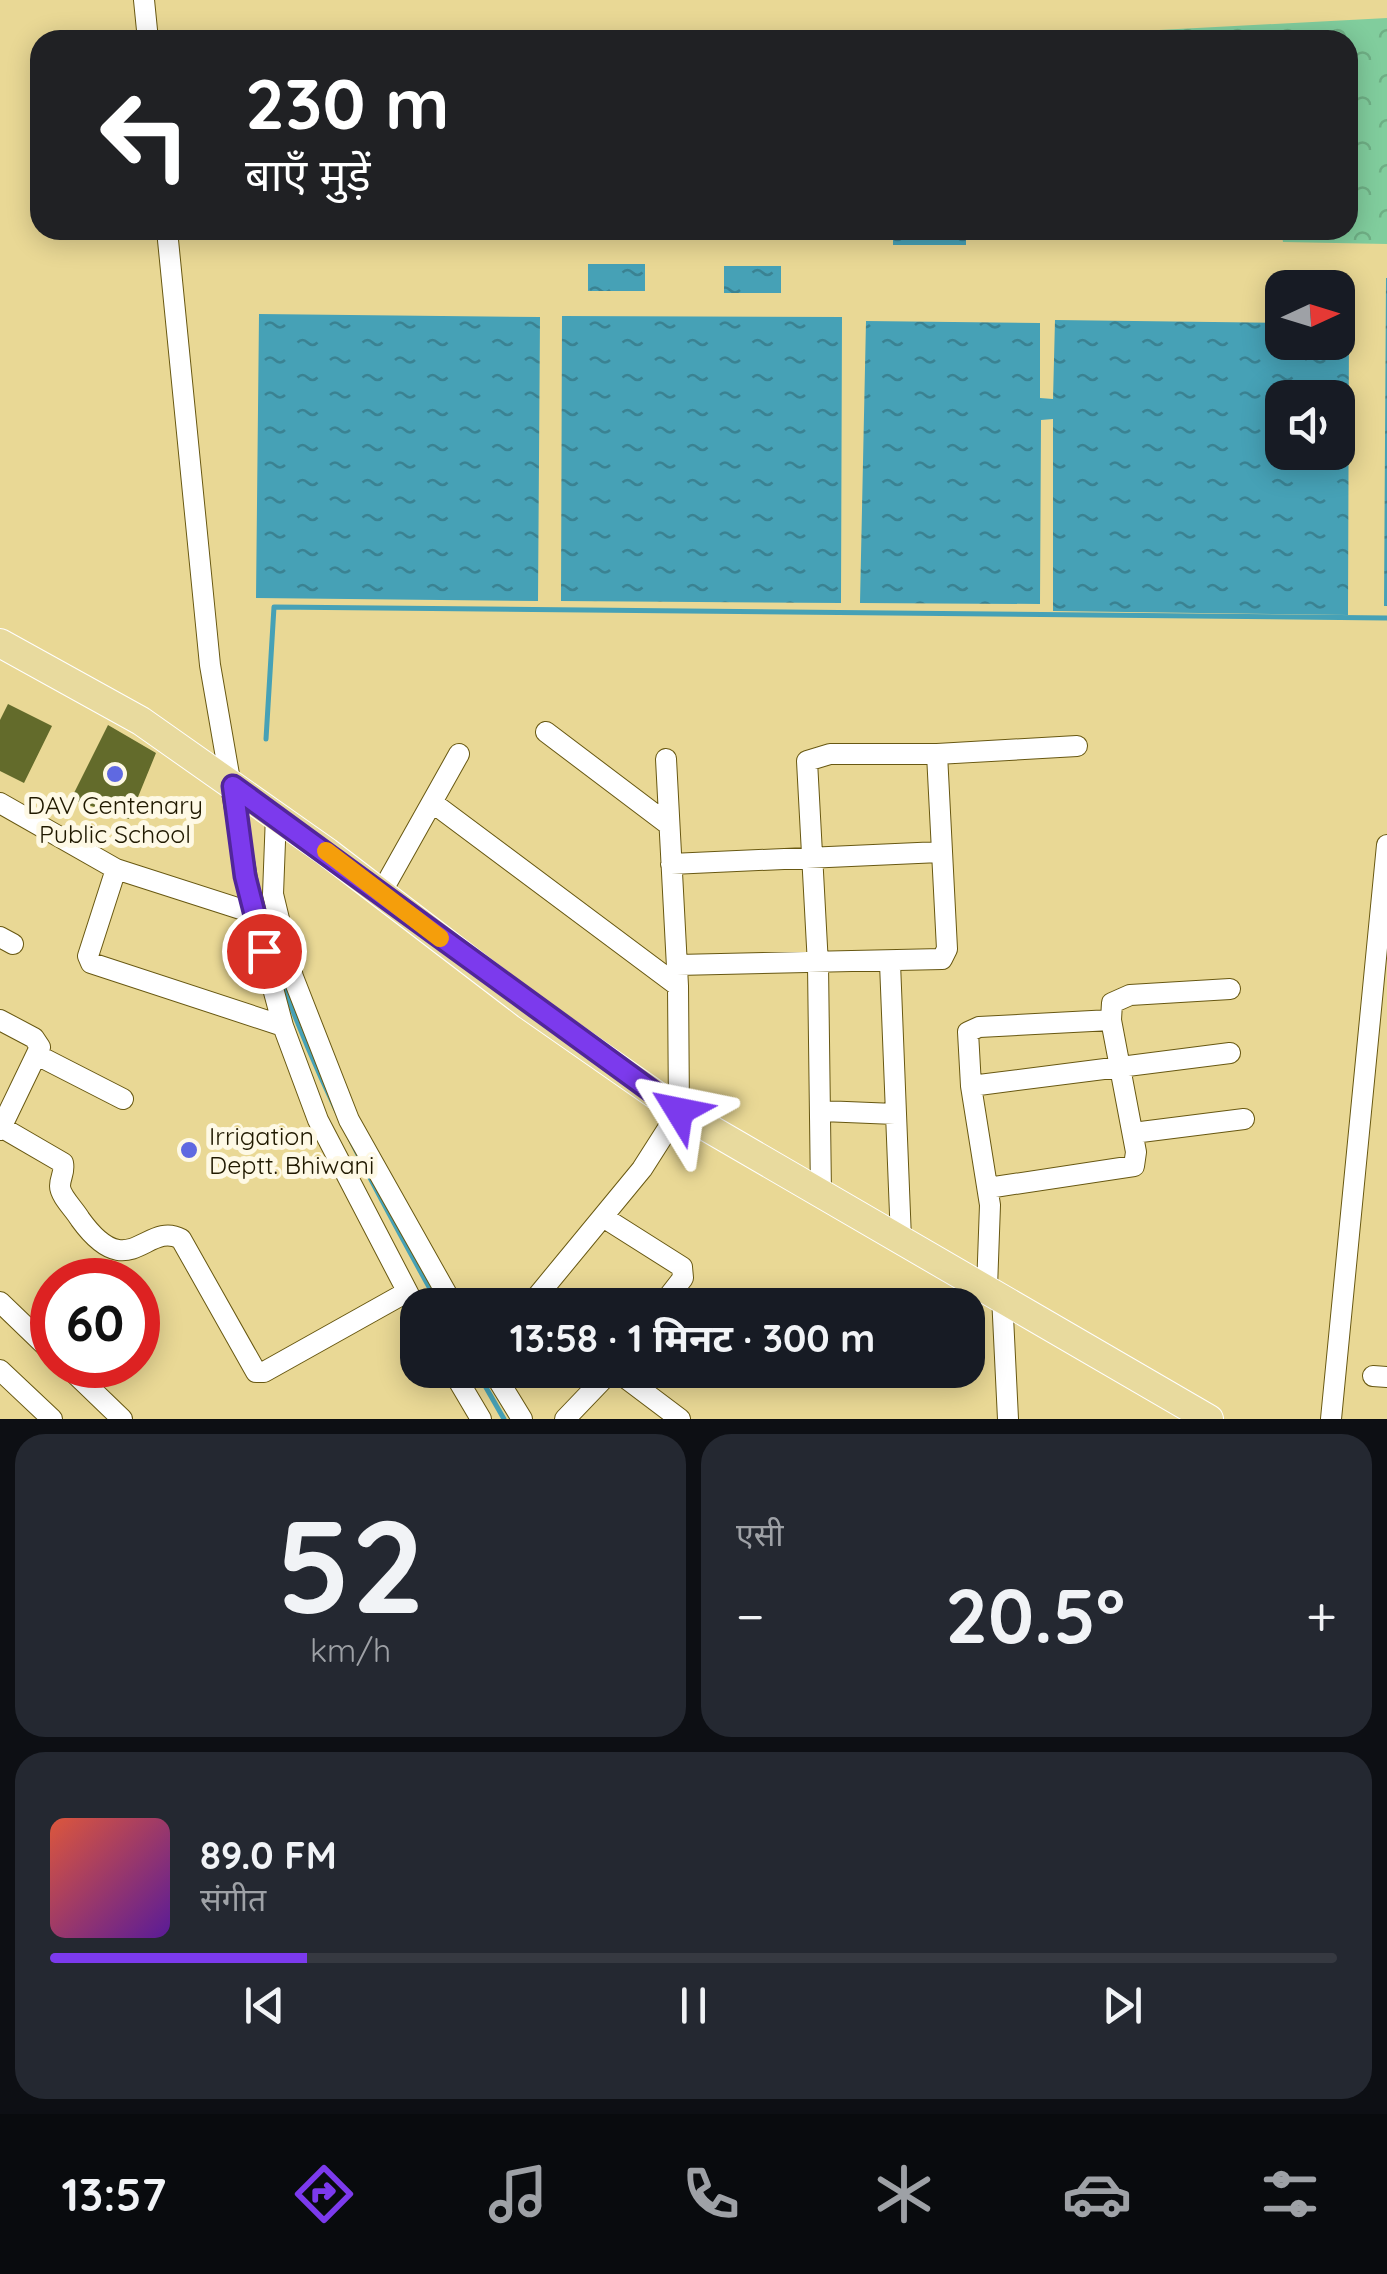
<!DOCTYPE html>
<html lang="hi">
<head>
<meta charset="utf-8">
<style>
  :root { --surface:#171b24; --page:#242831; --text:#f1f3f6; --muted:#9ea1a6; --line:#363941; --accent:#7c3aed }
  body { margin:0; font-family:Quicksand,"Noto Sans Devanagari",sans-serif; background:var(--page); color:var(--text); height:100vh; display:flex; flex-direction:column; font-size:38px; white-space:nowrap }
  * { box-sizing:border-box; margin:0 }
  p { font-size:32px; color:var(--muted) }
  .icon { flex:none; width:55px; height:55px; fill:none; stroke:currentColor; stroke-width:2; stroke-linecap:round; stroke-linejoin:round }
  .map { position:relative; height:1419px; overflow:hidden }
  .side { display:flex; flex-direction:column; gap:15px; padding:15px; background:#0d0f14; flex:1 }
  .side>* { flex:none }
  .guide { position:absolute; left:30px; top:30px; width:1328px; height:210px; border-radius:30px; box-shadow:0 5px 25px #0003; background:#202124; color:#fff; overflow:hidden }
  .needle { width:65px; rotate:86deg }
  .fabs { position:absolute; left:1265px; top:270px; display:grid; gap:20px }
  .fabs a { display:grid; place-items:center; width:90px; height:90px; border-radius:20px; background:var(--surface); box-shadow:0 5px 25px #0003; font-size:50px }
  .speed { position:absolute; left:30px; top:1258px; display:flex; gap:20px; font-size:50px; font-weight:700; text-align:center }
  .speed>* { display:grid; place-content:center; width:130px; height:130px; border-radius:50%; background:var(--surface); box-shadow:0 5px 25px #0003; line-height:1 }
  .speed .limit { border:15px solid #d22; background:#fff; color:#111 }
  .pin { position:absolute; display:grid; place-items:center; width:85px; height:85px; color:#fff; margin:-42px; border:5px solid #fff; border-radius:50%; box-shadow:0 2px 10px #0007 }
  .me { position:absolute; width:110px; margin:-55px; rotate:305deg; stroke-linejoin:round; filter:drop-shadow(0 0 8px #0008) }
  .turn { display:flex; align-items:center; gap:35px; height:210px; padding:0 50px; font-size:45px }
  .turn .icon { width:130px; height:130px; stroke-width:2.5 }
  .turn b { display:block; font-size:70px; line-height:85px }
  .big { font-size:75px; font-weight:700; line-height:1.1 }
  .side .widget { flex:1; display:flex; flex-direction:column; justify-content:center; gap:15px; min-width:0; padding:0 35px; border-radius:30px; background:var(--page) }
  .side .dial { align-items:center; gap:0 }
  .dial b { font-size:130px; line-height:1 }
  .song { display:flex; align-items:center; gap:30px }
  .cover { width:120px; height:120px; border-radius:15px; background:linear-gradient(135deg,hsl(10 70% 55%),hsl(270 70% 35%)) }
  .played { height:10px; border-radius:5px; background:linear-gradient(90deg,var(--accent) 20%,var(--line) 20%) }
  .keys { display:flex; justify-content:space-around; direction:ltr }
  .heat { display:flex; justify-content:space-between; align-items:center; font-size:55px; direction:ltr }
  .side .tiles { flex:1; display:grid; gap:15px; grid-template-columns:1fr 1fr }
  .widget:last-child { grid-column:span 2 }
  .trip { position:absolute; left:400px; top:1288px; width:585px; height:100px; border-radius:30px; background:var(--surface); box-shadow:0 5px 25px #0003; font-weight:700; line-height:100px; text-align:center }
  .menu { display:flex; height:160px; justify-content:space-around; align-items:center; background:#090b0e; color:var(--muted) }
  .menu .icon { width:70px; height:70px }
  .menu .current { color:var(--accent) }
  .menu b { font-size:45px; color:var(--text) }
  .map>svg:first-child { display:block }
</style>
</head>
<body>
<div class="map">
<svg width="1387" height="1419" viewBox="0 0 1387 1419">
  <defs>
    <pattern id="park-crowns" width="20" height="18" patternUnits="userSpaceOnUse" patternTransform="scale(2.5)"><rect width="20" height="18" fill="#81cd9d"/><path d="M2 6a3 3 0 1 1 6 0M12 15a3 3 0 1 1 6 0" fill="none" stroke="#6faf85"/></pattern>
    <pattern id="water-ripples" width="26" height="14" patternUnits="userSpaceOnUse" patternTransform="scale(2.5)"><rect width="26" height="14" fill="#46a1b6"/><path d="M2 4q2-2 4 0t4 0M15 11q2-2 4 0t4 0" fill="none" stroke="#3a8292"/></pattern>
  </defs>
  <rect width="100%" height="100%" fill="#e9d895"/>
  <path fill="url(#park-crowns)" d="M1387 18V244L1283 242 1281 230H1348V40H1065V35Z
    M859 32H1058V40H859Z"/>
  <path fill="url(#water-ripples)" fill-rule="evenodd" d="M893 230H966V245H893Z
    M588 264H645V291H588Z
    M724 266H781V293H724Z
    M1386 278H1387V606H1384Z
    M259 314 540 317 538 601 256 598Z
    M562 316 842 317 841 603 561 601Z
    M1055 320 1282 323V342H1338V324H1349L1348 615 1053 611V419L1041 420 1040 604 860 603 866 321 1040 323V398L1053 399ZM1282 398H1338V452H1282Z"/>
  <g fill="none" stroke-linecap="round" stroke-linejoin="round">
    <path stroke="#46a1b6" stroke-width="5" d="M266 739 274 607 1387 618
      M278 971C320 1090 378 1195 439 1305
      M476 1370 504 1419"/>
  </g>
  <path fill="#636b2b" d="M8 704 52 726 24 783 0 771V720Z
    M108 725 156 753 129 819 71 799Z"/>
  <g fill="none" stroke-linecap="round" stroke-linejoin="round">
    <g stroke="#685812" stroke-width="22">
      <path id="minor" d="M144 0 148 40
        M167 230 210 665 253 913 283 1026 318 1120 418 1312
        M546 732 669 825
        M0 803 116 869
        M433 803 678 986
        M276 815 273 894 293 977 349 1120 453 1305
        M671 864 940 852
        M381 893 459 754
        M253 913 116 869 88 956 91 963 283 1026
        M0 937 13 944
        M890 963 901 1239
        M677 965 942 959 947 949 937 754
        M0 1020 34 1038 40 1047 0 1130
        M37 1055 123 1099
        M971 1086 1230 1053
        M822 1111 895 1114
        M1 1127 63 1163C65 1173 60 1177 60 1186 60 1196 75 1210 80 1219 129 1287 146 1220 181 1239L256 1372H264L407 1292
        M1133 1133 1244 1119
        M988 1188 1134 1166 1136 1152 1111 1020 1112 1003 1130 995 1230 989
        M821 1193 818 965 807 761 830 754H937L1077 746
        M603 1217 682 1267 683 1278 662 1305
        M987 1288 990 1205 971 1086 968 1032 979 1027 1111 1020
        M1002 1296 1008 1419
        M0 1302 52 1352
        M530 1305 642 1169 679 1111 678 986 666 759
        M66 1365 122 1419
        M0 1370 52 1419
        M452 1370 481 1419
        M492 1370 522 1419
        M615 1370 680 1419
        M1373 1376 1387 1377
        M565 1419 612 1370
        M1331 1419 1387 845"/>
    </g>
    <g stroke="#fff" stroke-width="30">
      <path id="major" d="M0 643 141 721 327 852 527 1005 679 1111 1209 1419"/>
    </g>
    <use href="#minor" stroke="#fff" stroke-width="20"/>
    <use href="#major" stroke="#e8da9e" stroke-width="28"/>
  </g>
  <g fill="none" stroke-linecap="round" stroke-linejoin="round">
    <g stroke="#51269a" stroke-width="25">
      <path id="route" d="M264 951 245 876 233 786 679 1111"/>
    </g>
    <use href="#route" stroke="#7c3aed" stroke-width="18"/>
    <path stroke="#f59e0b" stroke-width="18" d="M326 851 440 938"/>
  </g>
  <g fill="#5f69e1" stroke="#fef9e5" stroke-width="4">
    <circle cx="115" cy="774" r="10"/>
    <circle cx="189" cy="1150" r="10"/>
  </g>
  <g text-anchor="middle" stroke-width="10" stroke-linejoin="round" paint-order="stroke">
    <g font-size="25" fill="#201900" stroke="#fef9e5">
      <text x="115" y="814">DAV Centenary<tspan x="115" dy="29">Public School</tspan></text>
      <text x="209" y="1145" text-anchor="start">Irrigation<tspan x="209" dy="29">Deptt. Bhiwani</tspan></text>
    </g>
  </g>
</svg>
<div class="fabs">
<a><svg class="needle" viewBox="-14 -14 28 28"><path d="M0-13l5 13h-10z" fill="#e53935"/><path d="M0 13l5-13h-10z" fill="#9ea1a6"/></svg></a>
<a><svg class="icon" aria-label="sound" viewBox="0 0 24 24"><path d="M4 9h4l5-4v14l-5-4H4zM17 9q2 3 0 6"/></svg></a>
</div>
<div class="speed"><div class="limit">60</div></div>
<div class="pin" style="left:264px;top:951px;background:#d93025"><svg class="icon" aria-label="arrive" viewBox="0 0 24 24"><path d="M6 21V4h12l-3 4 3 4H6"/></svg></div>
<svg class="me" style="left:679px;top:1111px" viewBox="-20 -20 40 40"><path d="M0-17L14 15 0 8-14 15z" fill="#7c3aed" stroke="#fff" stroke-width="4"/></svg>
<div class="trip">13:58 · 1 मिनट · 300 m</div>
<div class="guide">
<div class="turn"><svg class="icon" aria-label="left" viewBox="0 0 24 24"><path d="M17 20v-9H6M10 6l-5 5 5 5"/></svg><div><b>230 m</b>बाएँ मुड़ें</div></div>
</div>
</div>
<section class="side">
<div class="tiles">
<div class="widget dial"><b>52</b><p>km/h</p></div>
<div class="widget"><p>एसी</p>
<div class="heat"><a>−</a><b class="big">20.5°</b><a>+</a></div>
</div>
<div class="widget">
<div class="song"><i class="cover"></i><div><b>89.0 FM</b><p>संगीत</p></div></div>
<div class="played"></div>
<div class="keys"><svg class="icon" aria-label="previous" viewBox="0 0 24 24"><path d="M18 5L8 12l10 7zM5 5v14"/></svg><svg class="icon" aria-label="pause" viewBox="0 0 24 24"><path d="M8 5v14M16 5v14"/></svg><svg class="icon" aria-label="next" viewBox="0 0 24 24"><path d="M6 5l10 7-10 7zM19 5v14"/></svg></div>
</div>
</div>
</section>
<nav class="menu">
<b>13:57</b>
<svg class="icon current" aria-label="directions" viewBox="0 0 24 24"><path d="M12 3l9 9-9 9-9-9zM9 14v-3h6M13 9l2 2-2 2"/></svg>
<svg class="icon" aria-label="music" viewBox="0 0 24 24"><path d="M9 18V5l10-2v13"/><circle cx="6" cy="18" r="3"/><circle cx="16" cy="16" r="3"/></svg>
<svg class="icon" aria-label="phone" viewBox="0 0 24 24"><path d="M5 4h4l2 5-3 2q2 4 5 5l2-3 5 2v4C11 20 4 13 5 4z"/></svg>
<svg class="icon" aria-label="climate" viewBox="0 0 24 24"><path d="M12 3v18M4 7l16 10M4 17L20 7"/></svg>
<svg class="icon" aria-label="car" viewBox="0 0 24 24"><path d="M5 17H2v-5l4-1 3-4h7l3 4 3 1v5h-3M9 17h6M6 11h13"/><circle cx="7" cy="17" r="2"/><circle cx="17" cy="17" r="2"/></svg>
<svg class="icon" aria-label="filters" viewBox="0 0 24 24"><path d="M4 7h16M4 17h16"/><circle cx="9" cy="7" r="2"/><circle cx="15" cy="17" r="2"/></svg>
</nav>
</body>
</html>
